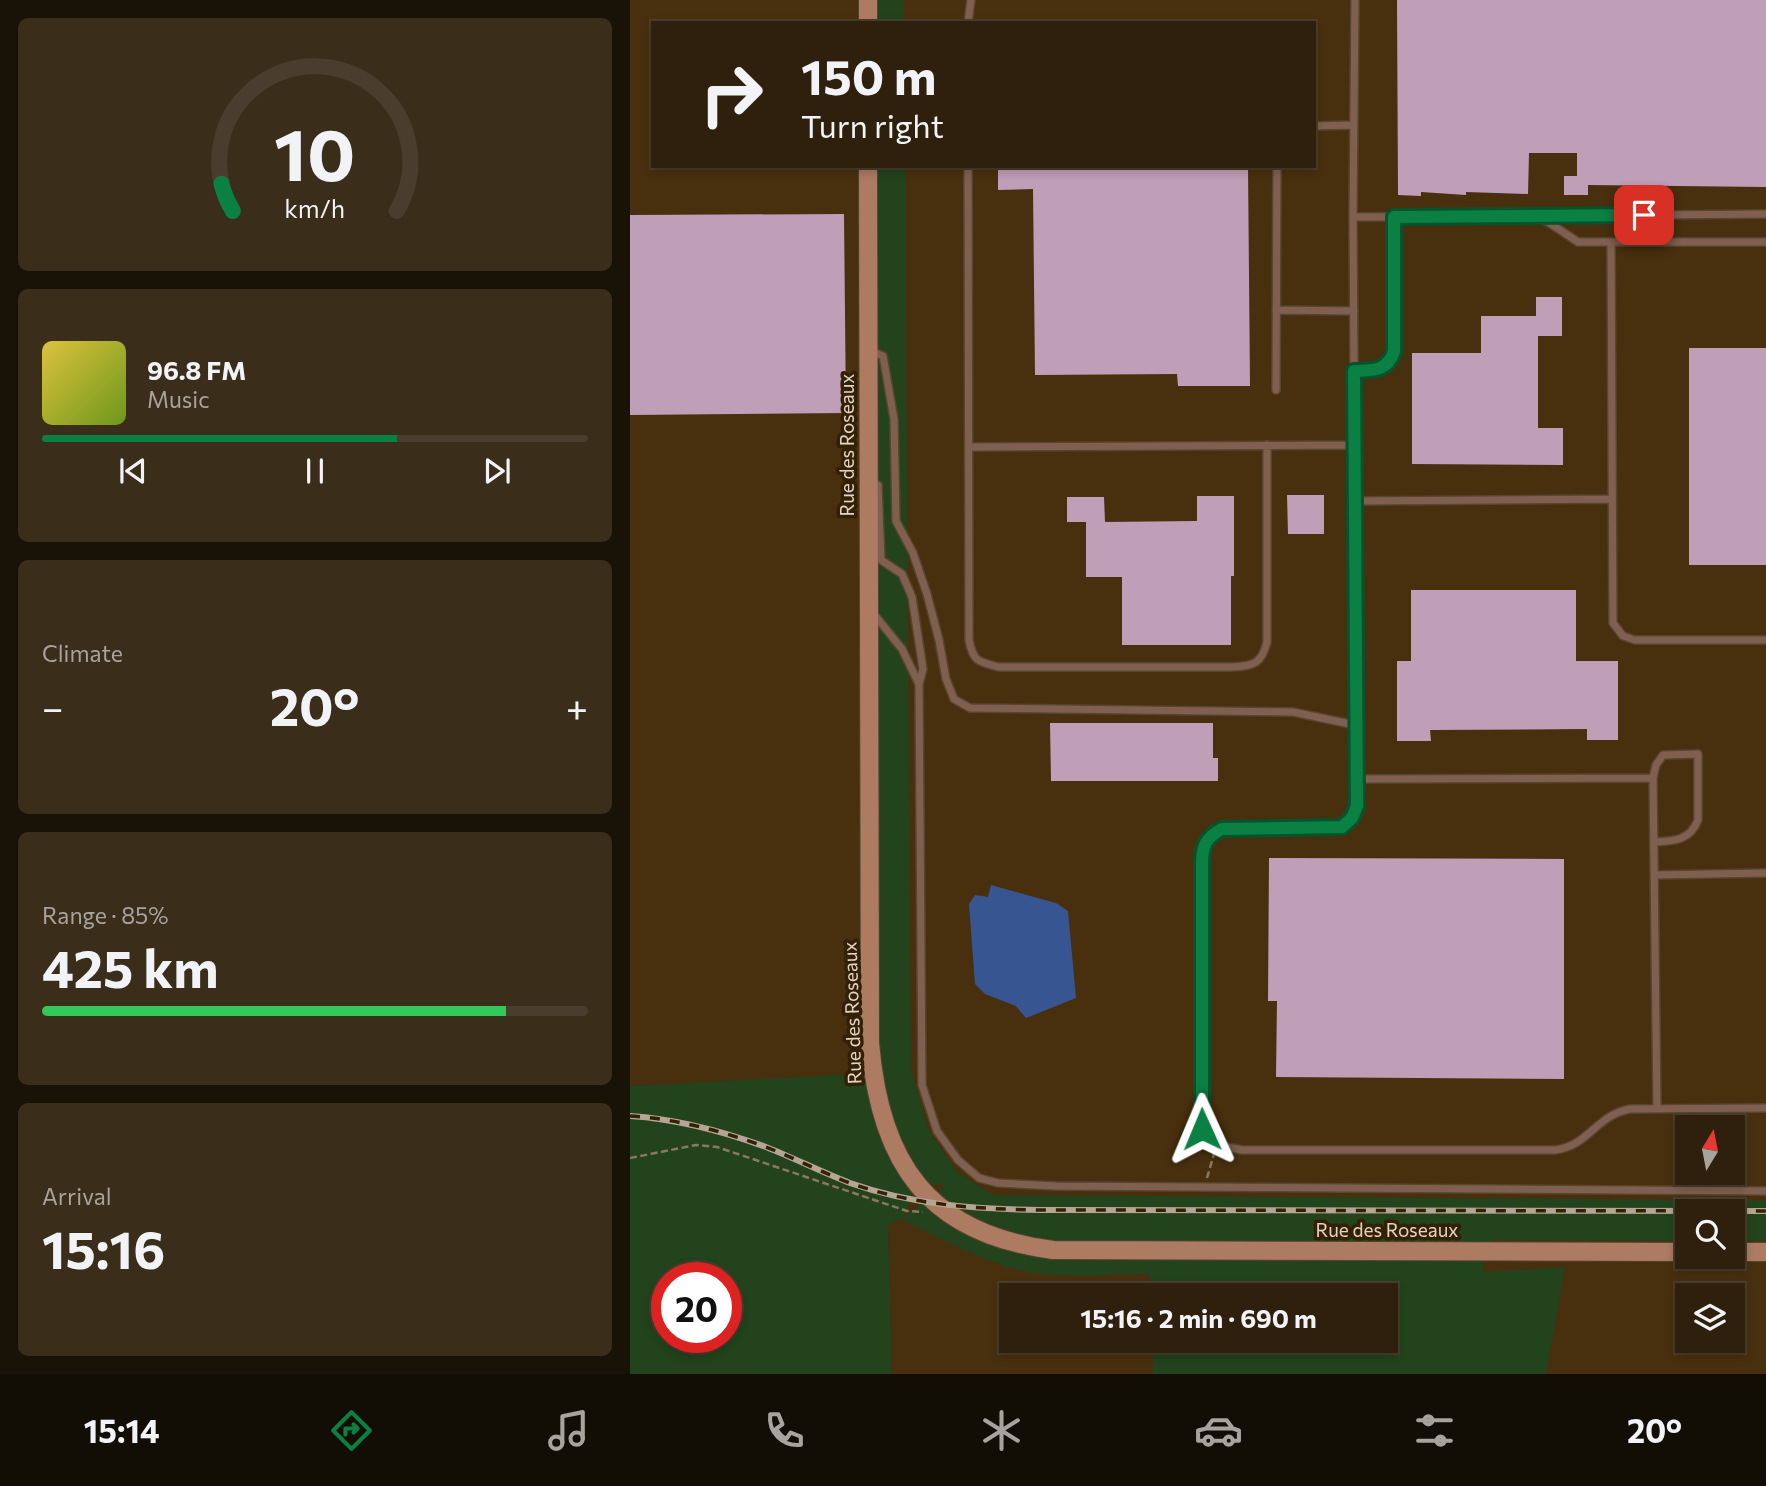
<!DOCTYPE html>
<html lang="en">
<head>
<meta charset="utf-8">
<style>
  :root { --surface:#2e200c; --page:#3a2d1a; --text:#f1f3f6; --muted:#a7a39d; --line:#493e2d; --accent:#0b8043 }
  body { margin:0; font-family:Commissioner,sans-serif; background:var(--page); color:var(--text); height:100vh; display:flex; flex-direction:column; font-size:26px; white-space:nowrap }
  * { box-sizing:border-box; margin:0 }
  p { font-size:23px; color:var(--muted) }
  .icon { flex:none; width:38px; height:38px; fill:none; stroke:currentColor; stroke-width:2; stroke-linecap:round; stroke-linejoin:round }
  .map { position:relative; flex:1; overflow:hidden }
  .drawer { display:flex; flex-direction:column; gap:18px; padding:18px; background:#191207; width:630px }
  .drawer>* { flex:none }
  .banner { position:absolute; left:21px; top:21px; width:665px; height:147px; border-radius:0px; box-shadow:0 4px 10px #0003,0 0 0 2px var(--line); background:#2e200c; color:var(--text); overflow:hidden }
  .needle { width:46px; rotate:10deg }
  .controls { position:absolute; left:1045px; top:1115px; display:grid; gap:14px }
  .controls a { display:grid; place-items:center; width:70px; height:70px; border-radius:0px; background:var(--surface); box-shadow:0 4px 10px #0003,0 0 0 2px var(--line); font-size:35px }
  .speed { position:absolute; left:21px; top:1262px; display:flex; gap:14px; font-size:35px; font-weight:700; text-align:center }
  .speed>* { display:grid; place-content:center; width:91px; height:91px; border-radius:50%; background:var(--surface); box-shadow:0 4px 10px #0003,0 0 0 2px var(--line); line-height:1 }
  .speed .limit { border:10px solid #d22; background:#fff; color:#111 }
  .pin { position:absolute; display:grid; place-items:center; width:60px; height:60px; color:#fff; margin:-30px; border-radius:14px; box-shadow:0 4px 10px #0006 }
  .me { position:absolute; width:77px; margin:-38px; rotate:359deg; stroke-linejoin:round; filter:drop-shadow(0 0 5px #0008) }
  .turn { display:flex; align-items:center; gap:24px; height:147px; padding:0 35px; font-size:32px }
  .turn .icon { width:91px; height:91px; stroke-width:2.5 }
  .turn b { display:block; font-size:49px; line-height:60px }
  .big { font-size:52px; font-weight:700; line-height:1.1 }
  .drawer .card { flex:1; display:flex; flex-direction:column; justify-content:center; gap:10px; min-width:0; padding:0 24px; border-radius:10px; background:var(--page) }
  .drawer .dial { align-items:center; gap:0 }
  .dial svg { height:182px; overflow:visible; fill:none; stroke:var(--line); stroke-width:7; stroke-linecap:round; text-anchor:middle }
  .dial text { fill:var(--text); stroke:none }
  .song { display:flex; align-items:center; gap:21px }
  .cover { width:84px; height:84px; border-radius:10px; background:linear-gradient(135deg,hsl(50 70% 55%),hsl(80 70% 35%)) }
  .played { height:7px; border-radius:4px; background:linear-gradient(90deg,var(--accent) 65%,var(--line) 65%) }
  .keys { display:flex; justify-content:space-around; direction:ltr }
  .heat { display:flex; justify-content:space-between; align-items:center; font-size:38px; direction:ltr }
  .charge { height:10px; border-radius:5px; background:linear-gradient(90deg,#34c759 85%,var(--line) 0) }
  .trip { position:absolute; left:369px; top:1283px; width:399px; height:70px; border-radius:0px; background:var(--surface); box-shadow:0 4px 10px #0003,0 0 0 2px var(--line); font-weight:700; line-height:70px; text-align:center }
  .tabs { display:flex; height:112px; justify-content:space-around; align-items:center; background:#120d05; color:var(--muted) }
  .tabs .icon { width:49px; height:49px }
  .tabs .selected { color:var(--accent) }
  .tabs b { font-size:32px; color:var(--text) }
  main { display:flex; flex:1; min-height:0 }
  .map>svg:first-child { display:block }
</style>
</head>
<body>
<main>
<section class="drawer">
<div class="card dial"><svg viewBox="0 0 100 80">
<path d="M14 69A42 42 0 1 1 86 69"/>
<path d="M14 69A42 42 0 0 1 9 57" stroke="#0b8043"/>
<text x="50" y="56" font-size="32" font-weight="700">10</text>
<text x="50" y="72" font-size="11">km/h</text>
</svg></div>
<div class="card">
<div class="song"><i class="cover"></i><div><b>96.8 FM</b><p>Music</p></div></div>
<div class="played"></div>
<div class="keys"><svg class="icon" aria-label="previous" viewBox="0 0 24 24"><path d="M18 5L8 12l10 7zM5 5v14"/></svg><svg class="icon" aria-label="pause" viewBox="0 0 24 24"><path d="M8 5v14M16 5v14"/></svg><svg class="icon" aria-label="next" viewBox="0 0 24 24"><path d="M6 5l10 7-10 7zM19 5v14"/></svg></div>
</div>
<div class="card"><p>Climate</p>
<div class="heat"><a>−</a><b class="big">20°</b><a>+</a></div>
</div>
<div class="card"><p>Range · 85%</p><b class="big">425 km</b><div class="charge"></div></div>
<div class="card"><p>Arrival</p><b class="big">15:16</b></div>
</section>
<div class="map">
<svg width="1136" height="1374" viewBox="0 0 1136 1374">
  <rect width="100%" height="100%" fill="#3d2a10"/>
  <path fill="#48300e" fill-rule="evenodd" d="M0 0H1136V1374H262L258 1226 269 1219 0 1124ZM23 23H684V166H23ZM1057 1127H1102V1172H1057ZM1057 1211H1102V1256H1057ZM382 1295H756V1340H382ZM1057 1295H1102V1340H1057Z"/>
  <path fill="#22431c" fill-rule="evenodd" d="M238 0H274V23H238Z
    M238 166H275L281 1069 299 1131 328 1173 364 1195 1136 1200V1241H1103L1102 1211H1057V1241L863 1240 852 1272 935 1267 916 1374H523L522 1341 756 1340V1295H521L520 1274C476 1274 428 1280 385 1269 345 1258 307 1236 270 1219L258 1226 262 1374H0V1086L242 1073ZM285 1181 315 1186 273 1217 277 1211ZM37 1278H96V1337H37Z"/>
  <path fill="#375591" d="M361 885 426 903 438 911 446 998 396 1018 386 1006 355 994 345 984 339 904 345 895 358 897Z"/>
  <path fill="#bf9fb7" d="M767 0H1136V187L958 185V195H934V176H947V153H899L898 194 836 192V195L791 192V196L768 195Z
    M368 166H618L620 386H548L547 374 405 375 403 189 368 190Z
    M214 214 216 413 0 415V215Z
    M906 297H932V336H908V428H933V465L782 464V353H851V316H906Z
    M1059 348H1136V565H1059Z
    M657 495H694V534H658Z
    M567 496H604V576H601V645H492V577H456V522H437V497H474L475 522 567 521Z
    M781 590H946V661H988V740H957V729L800 730 801 741H767V661H781Z
    M420 723H583V758H588V781H421Z
    M639 858 934 859V1079L646 1077 647 1001H638Z"/>
  <g fill="none" stroke-linecap="round" stroke-linejoin="round">
    <g stroke="#57452d" stroke-width="10">
      <path id="lane" d="M725 0 723 217 900 216 918 222 948 242H1136
        M338 23 341 0
        M684 126 724 125
        M338 166 339 640C343 662 349 662 369 667H603C624 666 632 663 637 642V445
        M906 216 1136 214
        M723 217 727 806 722 819 711 827 592 829C576 837 572 846 571 864L572 1129 587 1145 612 1150H925C959 1146 966 1115 1000 1109L1136 1108
        M981 243 983 623 993 636 1005 640H1136
        M646 310 724 311
        M238 350 253 356 264 419 266 521 283 553 297 594 309 640 316 679 324 699 340 708 663 712 725 725
        M724 371C742 370 758 372 763 351L764 217
        M646 390 647 166
        M339 447 724 445
        M239 482 248 485 251 560 272 574 282 597 293 669 289 684
        M724 501 981 499
        M243 613 272 649 289 684 292 1085 307 1131 328 1160 349 1178 368 1183 426 1186 1136 1191
        M726 779 1023 778
        M1024 842C1043 841 1060 841 1068 820V754L1033 755 1026 765 1023 778 1027 1109
        M1024 875 1136 873"/>
    </g>
    <g stroke="#57452d" stroke-width="20">
      <path id="secondary" d="M238 23V0
        M238 166 240 1043C250 1163 298 1234 423 1250L1057 1252
        M1102 1252H1136"/>
    </g>
    <path stroke="#897863" stroke-width="2.5" stroke-dasharray="7 3.5" stroke-linecap="butt" d="M0 1158 66 1145 87 1147 277 1211 293 1212
      M577 1178 584 1154"/>
    <use href="#lane" stroke="#7f6050" stroke-width="7"/>
    <use href="#secondary" stroke="#ac7b62" stroke-width="18"/>
    <g stroke="#b5a694" stroke-width="6">
      <path id="rail" d="M0 1116C47 1119 92 1131 136 1147 164 1158 191 1172 220 1183 282 1205 345 1209 411 1210L1136 1211"/>
    </g>
    <use href="#rail" stroke="#332005" stroke-width="3.5" stroke-dasharray="10" stroke-linecap="butt"/>
  </g>
  <g fill="none" stroke-linecap="round" stroke-linejoin="round">
    <g stroke="#07532c" stroke-width="18">
      <path id="route" d="M572 1129V864C572 846 576 837 592 829L712 827 722 818 727 806 724 371C742 370 758 372 764 351V217L1014 215"/>
    </g>
    <use href="#route" stroke="#0b8043" stroke-width="12"/>
  </g>
  <g text-anchor="middle" stroke-width="7" stroke-linejoin="round" paint-order="stroke">
    <g font-size="19" fill="#e2d5c6" stroke="#332005">
      <text transform="translate(217 445) rotate(-90)" y="7">Rue des Roseaux</text>
      <text transform="translate(222 1013) rotate(-92)" y="7">Rue des Roseaux</text>
      <text x="757" y="1237">Rue des Roseaux</text>
    </g>
  </g>
</svg>
<div class="controls">
<a><svg class="needle" viewBox="-14 -14 28 28"><path d="M0-13l5 13h-10z" fill="#e53935"/><path d="M0 13l5-13h-10z" fill="#a7a39d"/></svg></a>
<a><svg class="icon" aria-label="search" viewBox="0 0 24 24"><circle cx="10" cy="10" r="6"/><path d="M15 15l6 6"/></svg></a>
<a><svg class="icon" aria-label="layers" viewBox="0 0 24 24"><path d="M12 4l9 5-9 5-9-5zM3 14l9 5 9-5"/></svg></a>
</div>
<div class="speed"><div class="limit">20</div></div>
<div class="pin" style="left:1014px;top:215px;background:#d93025"><svg class="icon" aria-label="arrive" viewBox="0 0 24 24"><path d="M6 21V4h12l-3 4 3 4H6"/></svg></div>
<svg class="me" style="left:572px;top:1129px" viewBox="-20 -20 40 40"><path d="M0-17L14 15 0 8-14 15z" fill="#0b8043" stroke="#fff" stroke-width="4"/></svg>
<div class="trip">15:16 · 2 min · 690 m</div>
<div class="banner">
<div class="turn"><svg class="icon" aria-label="right" viewBox="0 0 24 24"><path d="M7 20v-9h11M14 6l5 5-5 5"/></svg><div><b>150 m</b>Turn right</div></div>
</div>
</div>
</main>
<nav class="tabs">
<b>15:14</b>
<svg class="icon selected" aria-label="directions" viewBox="0 0 24 24"><path d="M12 3l9 9-9 9-9-9zM9 14v-3h6M13 9l2 2-2 2"/></svg>
<svg class="icon" aria-label="music" viewBox="0 0 24 24"><path d="M9 18V5l10-2v13"/><circle cx="6" cy="18" r="3"/><circle cx="16" cy="16" r="3"/></svg>
<svg class="icon" aria-label="phone" viewBox="0 0 24 24"><path d="M5 4h4l2 5-3 2q2 4 5 5l2-3 5 2v4C11 20 4 13 5 4z"/></svg>
<svg class="icon" aria-label="climate" viewBox="0 0 24 24"><path d="M12 3v18M4 7l16 10M4 17L20 7"/></svg>
<svg class="icon" aria-label="car" viewBox="0 0 24 24"><path d="M5 17H2v-5l4-1 3-4h7l3 4 3 1v5h-3M9 17h6M6 11h13"/><circle cx="7" cy="17" r="2"/><circle cx="17" cy="17" r="2"/></svg>
<svg class="icon" aria-label="filters" viewBox="0 0 24 24"><path d="M4 7h16M4 17h16"/><circle cx="9" cy="7" r="2"/><circle cx="15" cy="17" r="2"/></svg>
<b>20°</b>
</nav>
</body>
</html>
